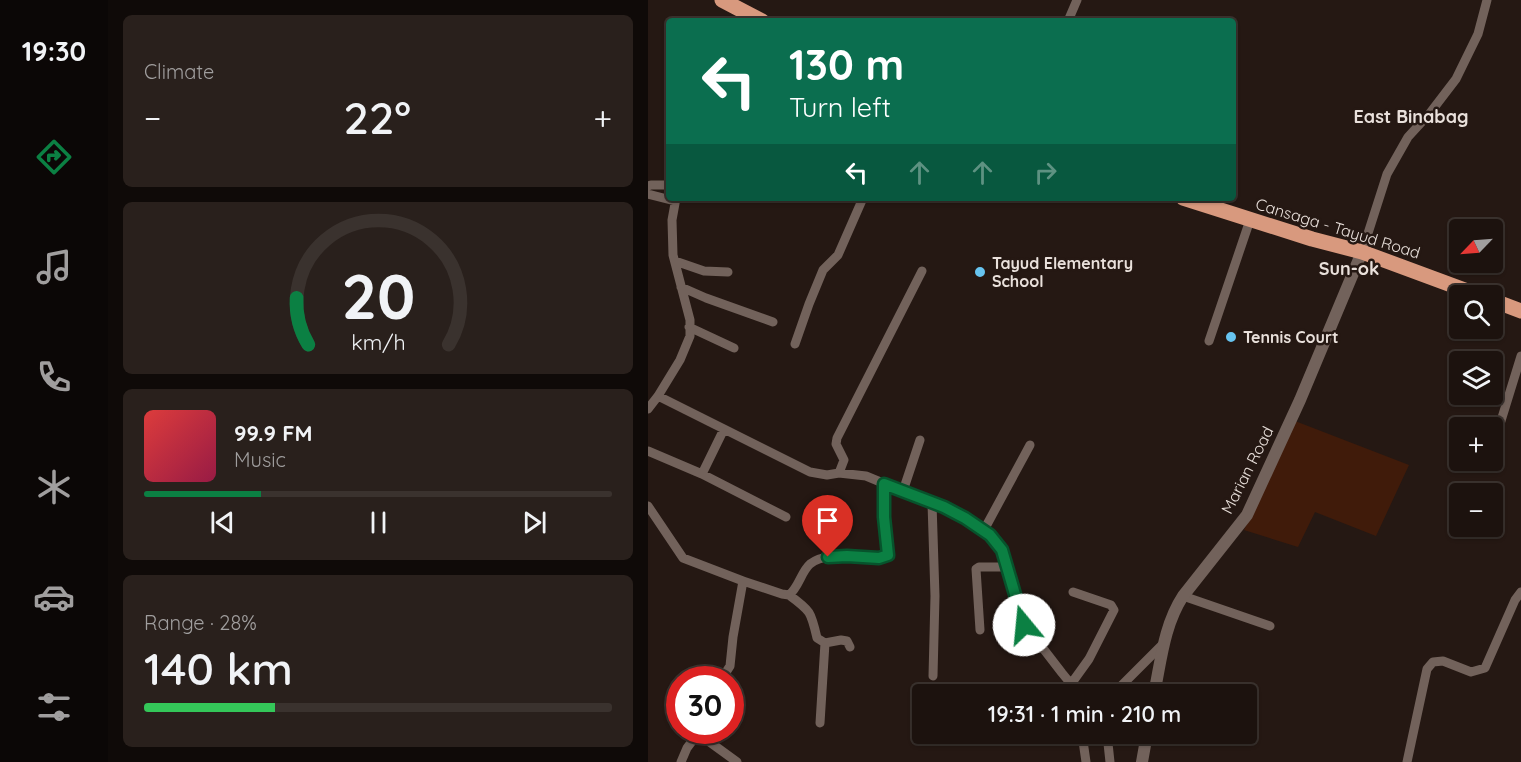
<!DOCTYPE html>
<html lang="en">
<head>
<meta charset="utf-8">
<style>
  :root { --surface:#1c120e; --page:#29201c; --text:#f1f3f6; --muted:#a09e9e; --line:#3a322e; --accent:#0b8043 }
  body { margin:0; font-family:Quicksand,sans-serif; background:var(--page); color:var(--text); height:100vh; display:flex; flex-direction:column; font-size:22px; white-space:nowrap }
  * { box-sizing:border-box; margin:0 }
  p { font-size:20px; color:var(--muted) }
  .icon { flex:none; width:33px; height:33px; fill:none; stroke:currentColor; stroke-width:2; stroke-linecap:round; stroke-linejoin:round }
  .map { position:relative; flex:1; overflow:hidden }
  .sheet { display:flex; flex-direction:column; gap:15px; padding:15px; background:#0f0a08; width:540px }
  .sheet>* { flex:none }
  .top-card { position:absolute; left:18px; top:18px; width:570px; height:183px; border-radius:6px; box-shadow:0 2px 4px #0004,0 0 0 2px var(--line); background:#0b6e4f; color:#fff; overflow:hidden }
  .needle { width:39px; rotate:245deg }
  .tools { position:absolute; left:801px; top:219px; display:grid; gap:12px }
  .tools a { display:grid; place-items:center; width:54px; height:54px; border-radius:6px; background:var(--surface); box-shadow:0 2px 4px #0004,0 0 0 2px var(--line); font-size:30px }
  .speed { position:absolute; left:18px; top:666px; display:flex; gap:12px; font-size:30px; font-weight:700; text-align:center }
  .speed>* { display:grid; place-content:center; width:78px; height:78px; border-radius:50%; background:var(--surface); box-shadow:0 2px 4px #0004,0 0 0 2px var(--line); line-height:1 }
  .speed .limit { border:9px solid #d22; background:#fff; color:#111 }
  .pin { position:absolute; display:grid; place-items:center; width:51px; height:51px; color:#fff; margin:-62px -26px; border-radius:50% 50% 50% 0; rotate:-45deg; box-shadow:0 0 6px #0007 }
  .pin .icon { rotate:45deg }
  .me { position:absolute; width:66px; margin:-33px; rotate:343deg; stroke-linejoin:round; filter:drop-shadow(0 0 4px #0008) }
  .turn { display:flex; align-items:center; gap:21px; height:126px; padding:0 24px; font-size:27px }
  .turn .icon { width:78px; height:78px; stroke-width:2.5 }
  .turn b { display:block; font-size:42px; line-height:51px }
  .lanes { display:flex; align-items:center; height:57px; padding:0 24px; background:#0003; justify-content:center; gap:30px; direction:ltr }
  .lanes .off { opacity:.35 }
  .big { font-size:45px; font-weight:600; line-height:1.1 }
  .sheet .widget { flex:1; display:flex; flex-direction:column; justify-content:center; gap:9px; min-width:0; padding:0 21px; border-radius:9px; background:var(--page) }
  .sheet .dial { align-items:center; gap:0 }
  .dial svg { height:156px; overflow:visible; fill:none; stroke:var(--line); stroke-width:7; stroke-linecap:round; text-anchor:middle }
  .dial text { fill:var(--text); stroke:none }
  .song { display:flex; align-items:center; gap:18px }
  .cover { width:72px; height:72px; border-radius:9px; background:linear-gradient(135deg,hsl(0 70% 55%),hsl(340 70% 35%)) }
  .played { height:6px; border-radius:3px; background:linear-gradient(90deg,var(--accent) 25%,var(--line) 25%) }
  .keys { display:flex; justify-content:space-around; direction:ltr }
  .heat { display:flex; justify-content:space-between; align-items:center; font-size:33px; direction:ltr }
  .charge { height:9px; border-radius:4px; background:linear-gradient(90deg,#34c759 28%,var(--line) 0) }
  .trip { position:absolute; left:264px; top:684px; width:345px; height:60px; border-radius:6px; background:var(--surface); box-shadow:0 2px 4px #0004,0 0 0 2px var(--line); font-weight:600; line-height:60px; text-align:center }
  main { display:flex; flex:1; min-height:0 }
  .menu { display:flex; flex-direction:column; width:108px; justify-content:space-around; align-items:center; background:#0b0706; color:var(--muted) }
  .menu .icon { width:42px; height:42px }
  .menu .on { color:var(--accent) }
  .menu b { font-size:27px; color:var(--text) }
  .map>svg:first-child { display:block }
</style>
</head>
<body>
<main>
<nav class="menu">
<b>19:30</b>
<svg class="icon on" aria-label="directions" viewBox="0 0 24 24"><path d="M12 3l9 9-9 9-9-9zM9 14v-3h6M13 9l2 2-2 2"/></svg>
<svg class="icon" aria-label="music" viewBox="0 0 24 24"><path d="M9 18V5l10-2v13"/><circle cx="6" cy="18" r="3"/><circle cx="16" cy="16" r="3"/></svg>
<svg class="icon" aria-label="phone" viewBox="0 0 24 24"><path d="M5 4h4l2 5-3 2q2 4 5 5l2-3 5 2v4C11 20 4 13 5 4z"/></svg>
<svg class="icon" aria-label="climate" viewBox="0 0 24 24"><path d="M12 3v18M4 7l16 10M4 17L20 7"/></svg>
<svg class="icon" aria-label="car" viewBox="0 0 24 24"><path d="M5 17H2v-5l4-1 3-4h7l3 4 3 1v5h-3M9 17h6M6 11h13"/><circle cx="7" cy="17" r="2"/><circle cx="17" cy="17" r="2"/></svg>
<svg class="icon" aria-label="filters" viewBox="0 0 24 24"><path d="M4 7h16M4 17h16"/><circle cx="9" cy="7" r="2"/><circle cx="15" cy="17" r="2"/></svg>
</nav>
<section class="sheet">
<div class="widget"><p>Climate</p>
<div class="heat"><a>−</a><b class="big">22°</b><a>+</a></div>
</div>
<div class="widget dial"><svg viewBox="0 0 100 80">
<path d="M14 69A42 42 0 1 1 86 69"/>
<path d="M14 69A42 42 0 0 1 8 45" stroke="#0b8043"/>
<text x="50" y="56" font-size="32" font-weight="700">20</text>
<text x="50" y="72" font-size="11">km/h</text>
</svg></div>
<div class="widget">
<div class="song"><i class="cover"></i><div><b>99.9 FM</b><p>Music</p></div></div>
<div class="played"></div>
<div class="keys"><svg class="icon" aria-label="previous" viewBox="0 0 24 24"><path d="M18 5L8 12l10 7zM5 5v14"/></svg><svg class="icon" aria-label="pause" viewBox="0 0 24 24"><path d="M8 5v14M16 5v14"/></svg><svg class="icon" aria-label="next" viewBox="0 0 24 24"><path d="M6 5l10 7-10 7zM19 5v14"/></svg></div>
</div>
<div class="widget"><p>Range · 28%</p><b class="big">140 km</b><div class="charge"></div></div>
</section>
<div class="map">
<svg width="873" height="762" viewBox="0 0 873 762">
  <rect width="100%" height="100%" fill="#251813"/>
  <path fill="#401b0a" d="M647 421 761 465 728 536 667 512 650 547 596 530Z"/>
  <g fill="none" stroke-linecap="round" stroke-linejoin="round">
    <path stroke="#72625b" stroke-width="9" d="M420 21 429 0
      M0 186 3 185H21
      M0 194 27 201
      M714 252 739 174 760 137 782 113 808 79 830 34 839 0
      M27 261 56 271 80 272
      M33 287 58 298 125 322
      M41 327 86 348
      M561 341 602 220
      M147 344 161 304 175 270 190 255 215 198
      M10 396 162 472 179 475 191 473 218 476 295 508 317 518 342 535 354 550 377 625 414 673 423 684 438 694
      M0 409 10 396 32 360 42 336V320L25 255 24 220 28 198
      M844 450 873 356
      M0 451 54 474 138 517
      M191 473 196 460 188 444 189 438 274 271
      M54 474 76 429
      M255 491 272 440
      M284 503 287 596 285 676
      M0 506 35 558 95 581 85 637 82 666 73 680
      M336 530 382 445
      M95 581 134 594 141 595C151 587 153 572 162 564 182 548 216 563 240 555L236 517V484
      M141 595C163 611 163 612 169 638L177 643 193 640 199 641 202 647
      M535 596 622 626
      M332 630 328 569 331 567H359
      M423 684 441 659 466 610 463 605 425 592
      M465 694 516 643
      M172 723 177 643
      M52 730V735L89 762
      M434 734 438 762
      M459 734 462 762
      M33 762 39 748 51 732
      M759 762 779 669 785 662 795 661 823 672 837 668 867 600 873 592"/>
    <path stroke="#72625b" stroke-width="12" d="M506 694C513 661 516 625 535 596L599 515 652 400 714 252
      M494 762 499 734"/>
    <path stroke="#d8997e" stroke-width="15" d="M74 0 114 21
      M535 198 664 239 714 252 833 296
      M844 300 873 311"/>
  </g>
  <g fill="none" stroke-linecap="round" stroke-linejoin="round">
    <g stroke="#07532c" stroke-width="15">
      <path id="route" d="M180 557 199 556 231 558 240 555 236 517V484L296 507 317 518 342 535 354 550 376 625"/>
    </g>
    <use href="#route" stroke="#0b8043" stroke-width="10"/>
  </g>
  <g fill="#67c4f0" stroke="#251813" stroke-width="2">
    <circle cx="332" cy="272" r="6"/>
    <circle cx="583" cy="337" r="6"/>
  </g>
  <g text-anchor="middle" stroke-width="5" stroke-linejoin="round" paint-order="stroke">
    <g font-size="16" fill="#e9e0db" stroke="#251813">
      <text transform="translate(690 228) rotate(17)" y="6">Cansaga - Tayud Road</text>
      <text transform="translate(599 470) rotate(-63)" y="6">Marian Road</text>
    </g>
    <g font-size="16" font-weight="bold" fill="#e9e0db" stroke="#251813" text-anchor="start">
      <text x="344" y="269">Tayud Elementary<tspan x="344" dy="18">School</tspan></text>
      <text x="595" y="343">Tennis Court</text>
    </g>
    <g font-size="18" font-weight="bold" fill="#e9e0db" stroke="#251813">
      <text x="763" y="123">East Binabag</text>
      <text x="701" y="275">Sun-ok</text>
    </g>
  </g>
</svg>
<div class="tools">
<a><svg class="needle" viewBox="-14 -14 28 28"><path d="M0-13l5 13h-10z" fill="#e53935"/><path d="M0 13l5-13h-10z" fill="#a09e9e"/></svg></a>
<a><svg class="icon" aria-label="search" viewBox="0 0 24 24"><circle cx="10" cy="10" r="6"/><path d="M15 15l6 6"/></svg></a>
<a><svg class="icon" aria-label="layers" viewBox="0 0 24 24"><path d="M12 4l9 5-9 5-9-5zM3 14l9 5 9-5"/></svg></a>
<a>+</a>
<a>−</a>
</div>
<div class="speed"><div class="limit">30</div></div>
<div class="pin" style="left:180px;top:557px;background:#d93025"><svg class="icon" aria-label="arrive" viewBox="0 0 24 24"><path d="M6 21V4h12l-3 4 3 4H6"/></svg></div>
<svg class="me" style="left:376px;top:625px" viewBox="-20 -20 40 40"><circle r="19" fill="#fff"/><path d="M0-13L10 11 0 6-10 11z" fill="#0b8043"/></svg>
<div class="trip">19:31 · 1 min · 210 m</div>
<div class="top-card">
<div class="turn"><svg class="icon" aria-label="left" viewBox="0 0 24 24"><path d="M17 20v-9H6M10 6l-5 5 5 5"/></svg><div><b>130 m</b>Turn left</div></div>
<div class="lanes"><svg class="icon" aria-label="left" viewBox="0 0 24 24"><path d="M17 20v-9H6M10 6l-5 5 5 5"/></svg><svg class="icon off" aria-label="ahead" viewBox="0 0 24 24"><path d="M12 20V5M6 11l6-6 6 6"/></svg><svg class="icon off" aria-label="ahead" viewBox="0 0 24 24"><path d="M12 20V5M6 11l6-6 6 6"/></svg><svg class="icon off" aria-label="right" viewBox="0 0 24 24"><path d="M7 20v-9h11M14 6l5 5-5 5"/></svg></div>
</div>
</div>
</main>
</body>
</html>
